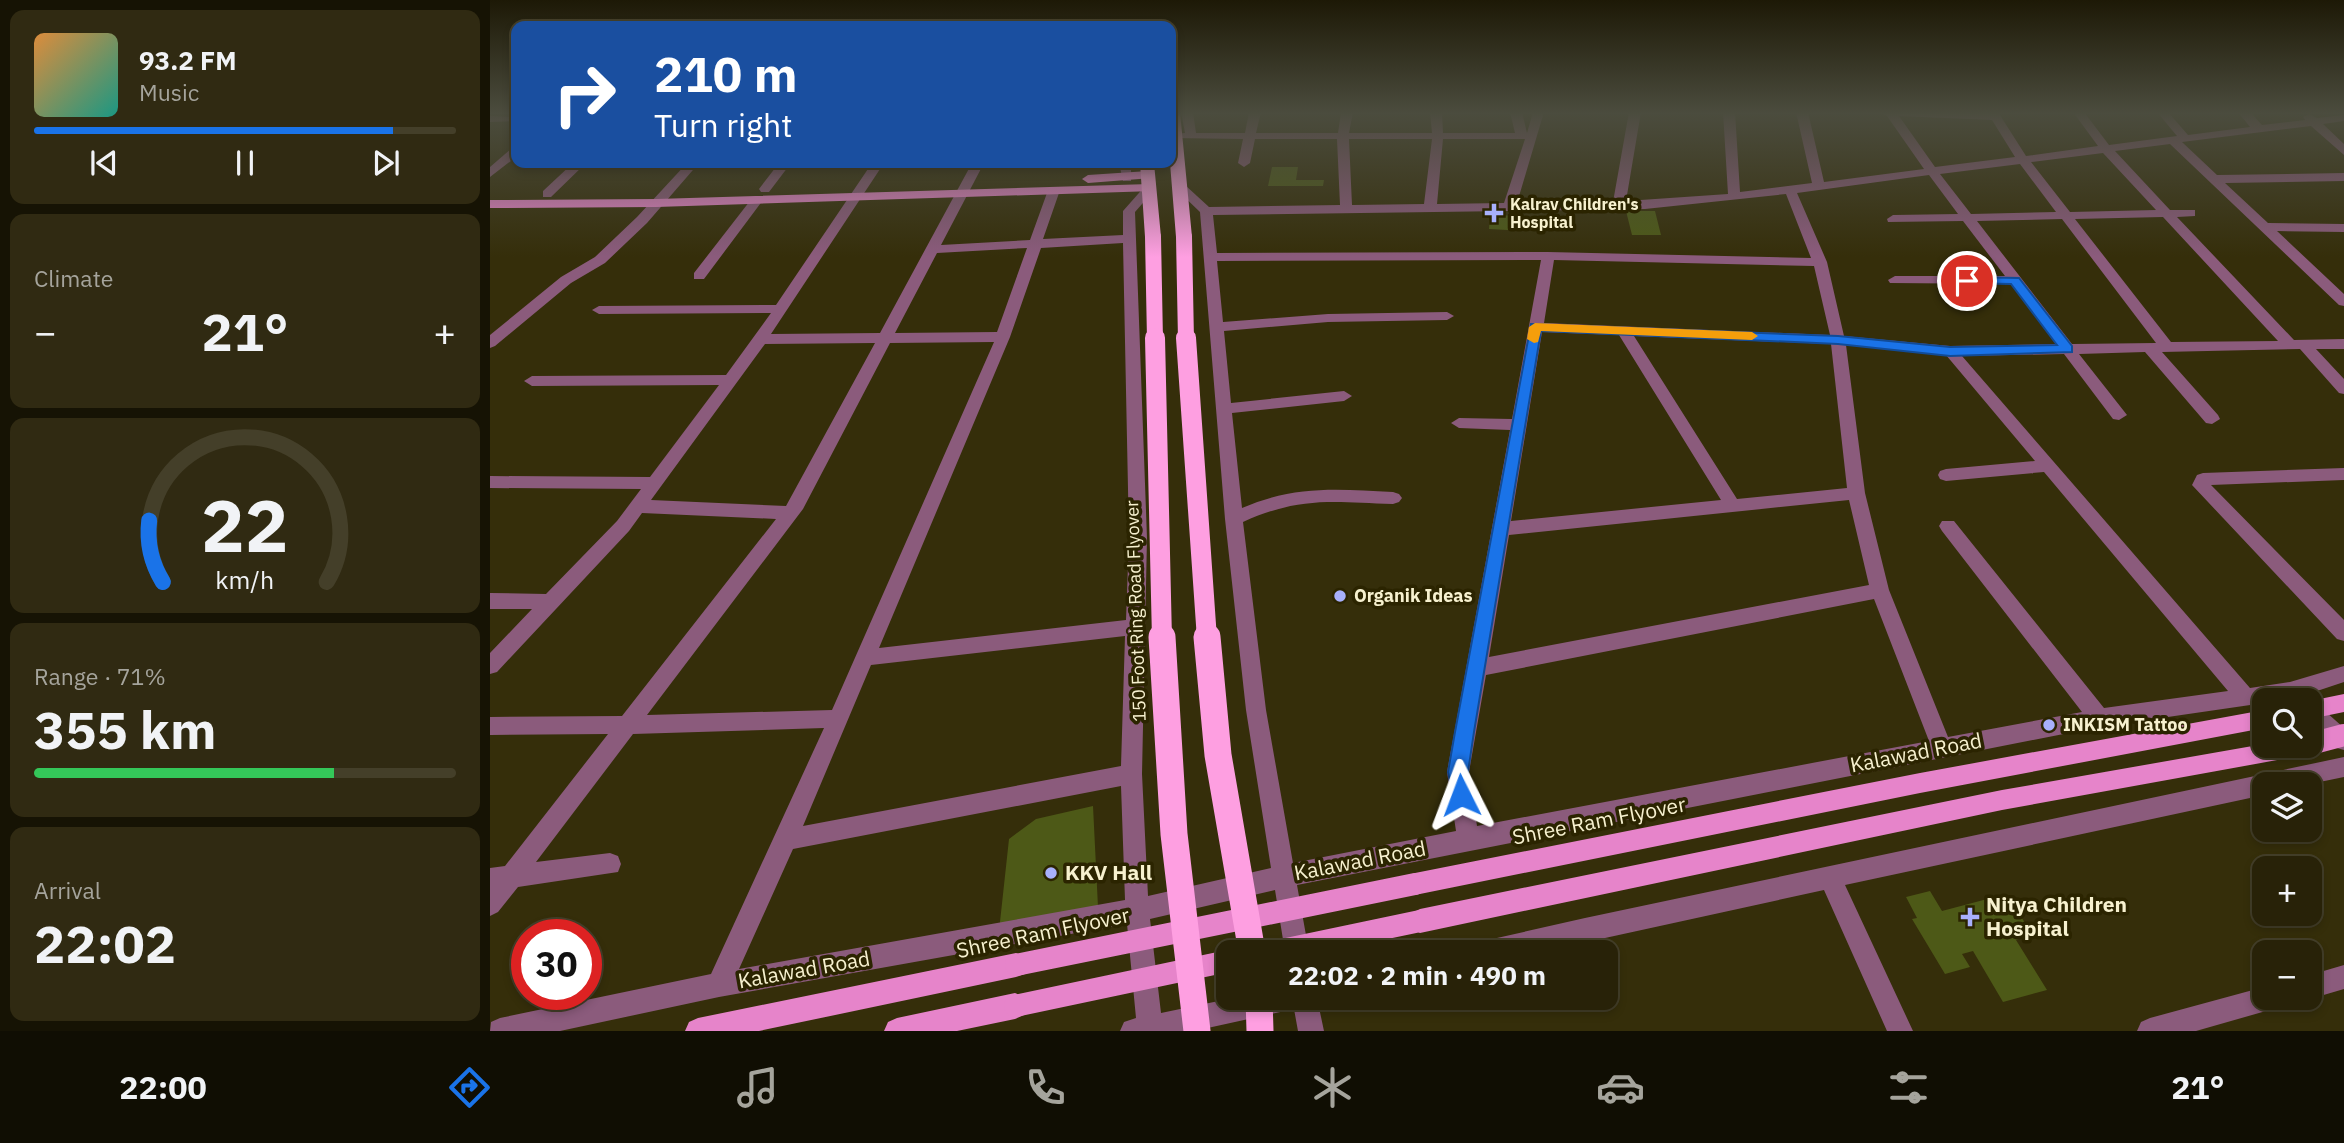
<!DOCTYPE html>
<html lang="en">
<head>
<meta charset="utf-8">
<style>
  :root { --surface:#282208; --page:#302a12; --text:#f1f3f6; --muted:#a5a49c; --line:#443f29; --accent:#1a73e8 }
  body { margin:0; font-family:"IBM Plex Sans",sans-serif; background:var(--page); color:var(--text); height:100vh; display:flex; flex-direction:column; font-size:26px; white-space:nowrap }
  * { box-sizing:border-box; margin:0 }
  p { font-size:23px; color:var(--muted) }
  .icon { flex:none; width:38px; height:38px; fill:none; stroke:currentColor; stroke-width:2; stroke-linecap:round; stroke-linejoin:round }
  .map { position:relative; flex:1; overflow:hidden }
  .panel { display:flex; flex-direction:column; gap:10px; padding:10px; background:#161304; width:490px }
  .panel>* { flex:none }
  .guide { position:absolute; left:21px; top:21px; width:665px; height:147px; border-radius:14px; box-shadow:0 4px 10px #0003,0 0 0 2px var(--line); background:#1a4fa0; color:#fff; overflow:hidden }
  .tools { position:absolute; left:1762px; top:688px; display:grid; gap:14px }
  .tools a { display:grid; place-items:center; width:70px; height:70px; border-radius:14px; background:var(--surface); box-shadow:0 4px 10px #0003,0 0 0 2px var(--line); font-size:35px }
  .speed { position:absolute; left:21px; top:919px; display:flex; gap:14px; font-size:35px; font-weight:700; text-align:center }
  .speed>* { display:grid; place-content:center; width:91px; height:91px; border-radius:50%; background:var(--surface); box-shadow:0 4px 10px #0003,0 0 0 2px var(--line); line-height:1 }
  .speed .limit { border:10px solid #d22; background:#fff; color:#111 }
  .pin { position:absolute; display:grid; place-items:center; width:60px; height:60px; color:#fff; margin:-30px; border:4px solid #fff; border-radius:50%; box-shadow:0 2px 7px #0007 }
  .me { position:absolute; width:77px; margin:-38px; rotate:357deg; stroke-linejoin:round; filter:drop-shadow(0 0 5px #0008) }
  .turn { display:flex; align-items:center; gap:24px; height:147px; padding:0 28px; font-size:32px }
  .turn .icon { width:91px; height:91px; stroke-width:2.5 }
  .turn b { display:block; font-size:49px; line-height:60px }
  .big { font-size:52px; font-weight:700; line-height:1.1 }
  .panel .widget { flex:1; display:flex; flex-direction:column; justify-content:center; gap:10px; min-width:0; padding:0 24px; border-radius:14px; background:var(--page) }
  .panel .dial { align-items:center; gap:0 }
  .dial svg { height:182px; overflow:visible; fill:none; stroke:var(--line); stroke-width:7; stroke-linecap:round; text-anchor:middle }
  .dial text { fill:var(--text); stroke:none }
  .song { display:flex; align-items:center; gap:21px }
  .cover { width:84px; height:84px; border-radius:10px; background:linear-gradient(135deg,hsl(30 70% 55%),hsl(170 70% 35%)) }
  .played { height:7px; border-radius:4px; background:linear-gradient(90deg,var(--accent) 85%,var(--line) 85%) }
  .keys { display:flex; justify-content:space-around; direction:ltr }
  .heat { display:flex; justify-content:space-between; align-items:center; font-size:38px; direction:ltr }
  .charge { height:10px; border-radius:5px; background:linear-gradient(90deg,#34c759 71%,var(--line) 0) }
  .trip { position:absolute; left:726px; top:940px; width:402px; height:70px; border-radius:14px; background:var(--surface); box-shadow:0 4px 10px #0003,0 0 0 2px var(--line); font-weight:700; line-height:70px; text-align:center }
  .tab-bar { display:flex; height:112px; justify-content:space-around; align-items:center; background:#100e03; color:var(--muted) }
  .tab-bar .icon { width:49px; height:49px }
  .tab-bar .active { color:var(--accent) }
  .tab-bar b { font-size:32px; color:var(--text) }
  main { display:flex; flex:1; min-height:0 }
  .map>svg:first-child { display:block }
</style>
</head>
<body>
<main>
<section class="panel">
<div class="widget">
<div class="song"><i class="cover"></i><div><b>93.2 FM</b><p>Music</p></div></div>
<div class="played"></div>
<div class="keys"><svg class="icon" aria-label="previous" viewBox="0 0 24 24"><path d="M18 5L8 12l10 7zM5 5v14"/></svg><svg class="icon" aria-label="pause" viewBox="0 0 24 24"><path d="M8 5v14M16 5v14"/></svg><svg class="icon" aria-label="next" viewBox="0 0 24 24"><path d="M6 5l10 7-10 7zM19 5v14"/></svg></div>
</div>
<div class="widget"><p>Climate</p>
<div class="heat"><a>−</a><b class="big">21°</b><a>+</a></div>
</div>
<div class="widget dial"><svg viewBox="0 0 100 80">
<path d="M14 69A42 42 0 1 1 86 69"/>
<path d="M14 69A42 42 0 0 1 8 42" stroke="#1a73e8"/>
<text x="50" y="56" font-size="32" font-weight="700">22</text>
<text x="50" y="72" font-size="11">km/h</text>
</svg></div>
<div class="widget"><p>Range · 71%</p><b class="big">355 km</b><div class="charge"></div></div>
<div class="widget"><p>Arrival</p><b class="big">22:02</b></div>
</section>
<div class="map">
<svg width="1854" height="1031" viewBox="0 0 1854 1031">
  <rect width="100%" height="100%" fill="#352e0a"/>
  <path fill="#4d5917" d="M782 167H808L806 180H834L833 186H778Z
    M1136 211H1165L1171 235H1142Z
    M1000 215 1035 216V231L999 229Z
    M603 806 608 907 509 931 519 839 546 819Z
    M1440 891 1452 911 1516 894 1543 935 1526 940 1557 990 1513 1002 1483 951 1472 954 1480 967 1455 974 1422 919 1427 918 1416 897Z"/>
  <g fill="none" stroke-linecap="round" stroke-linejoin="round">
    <path fill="#8b5b7c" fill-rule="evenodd" d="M691 112H703L706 133H755L759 112H771L766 133H848L851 112H863L859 133H942L940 112H952L953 133H1025L1020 112H1032L1037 133 1043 112H1054L1027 203 1123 202 1139 112H1151L1136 201 1238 194 1233 112H1245L1250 192 1322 183 1306 112H1318L1334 182 1434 169 1397 116 1390 112H1508L1536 156 1608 146 1583 112H1594L1619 145 1687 136 1667 112H1678L1698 135 1760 127 1748 112H1760L1772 125 1815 120 1813 117 1819 114 1827 118 1854 115V121L1833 124 1854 144V155L1821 126 1692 142 1727 175 1854 173V181L1735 183 1778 223 1854 224V232L1787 231 1854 294V306L1849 305 1680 144 1625 151 1680 210H1705V216L1687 217 1804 340 1854 339V349H1826L1854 379V394L1849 393 1810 349 1672 352 1728 415 1730 419 1722 424 1716 423 1655 352 1589 354 1637 415 1629 420 1623 419 1574 354 1472 356 1760 688 1800 682 1854 666V682L1800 700H1774V703L1609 727 807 885 819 952H795L785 890 660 919 671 1013 743 998H827L834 1031H808L804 1009 704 1031H630L634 1022 646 1018 637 924 229 997 70 1031H0L1 1022 10 1018 221 974 334 728 143 734 46 862 120 853 128 856 131 864 128 872 28 887 8 912 0 916V868L15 866 118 734 0 735V717L132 716 286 519 152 513 139 531 7 672 0 674V653L42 609H0V593L56 594 127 521 151 489 0 488V476L160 477 229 385 42 386 34 381 42 376 236 375 281 313 109 314 102 310 109 306 286 305 382 163H394L281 334 390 333 482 163H494L451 245 540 240 557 193 563 189 569 193 553 239 633 235V211L656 185 660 184 666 188 645 212 657 538 652 774 658 896 781 868 756 710 735 519 710 212 685 188 691 184 695 185 719 207 850 205 847 139H765L760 163 754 167 748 163 753 139 682 138V134L695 133ZM1409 116 1502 120 1525 157 1445 167ZM859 139H942L934 204 862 205ZM953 139H1035L1014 203 947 204ZM1613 153 1666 210 1580 212 1541 162ZM1530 164 1566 212 1481 214 1450 174ZM1439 175 1468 214 1403 215 1397 219 1398 222 1473 221 1515 276H1405L1398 280 1400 283 1521 284 1567 344 1460 346 1354 336 1337 262 1307 193ZM1296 194 1321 258 1058 252 727 253 723 215 1155 209ZM1673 217 1788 341 1681 342 1585 219ZM1572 219 1666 343 1582 344 1487 221ZM633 243 639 538 636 620 389 648 520 337 551 248ZM537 248 507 332 405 333 447 253ZM1051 260 1022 419 969 418 961 423 969 428 1020 430 957 772 966 831 803 863 776 710 753 522C811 496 842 502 903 504L909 502 912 498 909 494 903 492C847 489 805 485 752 508L742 413 854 401 862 396 854 391 741 403 734 331 838 322 957 320 964 316 957 312 838 314 733 322 727 261ZM1064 260 1324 266 1340 335 1054 323ZM1052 332 1129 335 1231 500 1021 521ZM1144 336 1341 344 1357 488 1247 499ZM504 342 342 710 157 715 313 509 400 343ZM385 343 296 506 161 500 275 344ZM1356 345 1456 355 1545 461 1456 469 1450 471 1448 475 1450 479 1456 481 1554 472 1738 691 1614 708 1464 521H1452L1449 526 1452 531 1592 712 1458 737 1399 590 1375 493ZM1359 500 1379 585 999 657 1019 535ZM1384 599 1439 741 987 826 979 772 996 675ZM635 636 631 766 313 826 381 665ZM631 786 635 900 249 969 303 849Z
      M0 116 26 117V121L0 122Z
      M22 148H26V157L0 177V167Z
      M83 163H96L61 197H53V191Z
      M197 163H209L157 223 115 263 81 283 5 346 0 348V335L71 277 105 257 147 217Z
      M289 163H301L279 192H271L269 189Z
      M629 163H641V181H633Z
      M267 196 273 200 214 279H204V273L263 197Z
      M1854 468V480L1721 485 1854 620V641L1847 639 1702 485 1707 475 1713 473Z
      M1820 701 1827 704 1854 728V750L1847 748 1820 723Z
      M1854 757V777L1820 784H1774V795L1355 885 1423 1031H1397L1334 890 1051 952H986L989 943 998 940 1095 918Z
      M1854 965V989L1820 999 1815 998H1820V975Z
      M1774 987V998H1793L1790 1007 1706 1031H1647L1651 1022 1660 1018Z"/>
    <path fill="#e684ca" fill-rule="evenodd" d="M658 171 662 172V178L598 183 592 179 598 175Z
      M660 184 666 188 664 191 166 207 0 208V200L166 199Z
      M1854 694V712L1820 719V701Z
      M1774 710V728L1430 793 925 895 917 892 913 884 917 876 925 873 1430 773Z
      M1820 738 1826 746 1822 753 1815 755 1512 810 930 933 922 929 918 921 922 913 930 909 1512 790 1774 744 1820 746Z
      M526 953 535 956 538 965 535 974 526 977 269 1031H195L199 1022 208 1018Z
      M525 993 534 997 538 1006 534 1015 525 1019 467 1031H394L398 1022 407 1018Z"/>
    <path fill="#fe9fe1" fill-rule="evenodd" d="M681 112H690L702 237 694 242 686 237 680 163Z
      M650 163H664L671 237 663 242 655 237Z"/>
    <path stroke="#e684ca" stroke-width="22" d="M1820 744 1854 735
      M782 952 930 921
      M526 965 925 884
      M525 1006 738 961"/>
    <path stroke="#fe9fe1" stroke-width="16" d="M663 237 665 340
      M694 237 696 340"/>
    <path stroke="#fe9fe1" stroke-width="20" d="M665 338 672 639
      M696 338 717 639"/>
    <path stroke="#fe9fe1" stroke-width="27" d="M672 637 684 834 707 1031
      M717 637 728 755 762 952
      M769 998 770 1031"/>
  </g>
  <linearGradient id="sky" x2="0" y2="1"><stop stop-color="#1d1906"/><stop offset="0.44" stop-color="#4b4c3e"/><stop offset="1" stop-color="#4b4c3e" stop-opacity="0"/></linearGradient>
  <rect width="1854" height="257" fill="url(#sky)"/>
  <path fill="#1a73e8" stroke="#114b97" stroke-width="2" d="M1477 277 1529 278 1582 346V352L1460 356 1348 344 1051 331 984 732 978 772 981 795 978 801 971 804 964 801 958 772 965 732 1041 324 1348 336 1460 347 1567 345 1521 284 1472 283V278Z"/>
  <path fill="#f59e0b" d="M1045 323 1262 332 1268 336 1262 340 1051 331 1048 342 1044 343 1037 339 1039 327Z"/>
  <g fill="#a8b0fc" stroke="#2b2400" stroke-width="2.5">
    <path d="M1000.5 202.5h7v7h7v7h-7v7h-7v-7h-7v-7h7z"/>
    <circle cx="850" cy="596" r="7"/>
    <circle cx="1559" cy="725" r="7"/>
    <circle cx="561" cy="873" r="7"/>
    <path d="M1476.5 906.5h7v7h7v7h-7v7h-7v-7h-7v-7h7z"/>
  </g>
  <g text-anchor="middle" stroke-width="7" stroke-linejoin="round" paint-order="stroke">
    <g font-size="16" font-weight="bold" fill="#f7f1cf" stroke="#2b2400" text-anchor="start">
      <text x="1020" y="210">Kalrav Children's<tspan x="1020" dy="18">Hospital</tspan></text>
    </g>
    <g font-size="18" font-weight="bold" fill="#f7f1cf" stroke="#2b2400" text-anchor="start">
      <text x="864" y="602">Organik Ideas</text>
      <text x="1573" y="731">INKISM Tattoo</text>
    </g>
    <g font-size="18" fill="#f7f1cf" stroke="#2b2400">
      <text transform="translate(646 611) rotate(-92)" y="6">150 Foot Ring Road Flyover</text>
    </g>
    <g font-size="21" fill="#f7f1cf" stroke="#2b2400">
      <text transform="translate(1426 753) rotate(-11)" y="7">Kalawad Road</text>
      <text transform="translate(1109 821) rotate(-11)" y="7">Shree Ram Flyover</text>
      <text transform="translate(870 861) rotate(-11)" y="7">Kalawad Road</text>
      <text transform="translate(553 933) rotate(-12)" y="7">Shree Ram Flyover</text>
      <text transform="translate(314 970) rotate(-10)" y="7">Kalawad Road</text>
    </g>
    <g font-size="21" font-weight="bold" fill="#f7f1cf" stroke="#2b2400" text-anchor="start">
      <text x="575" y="880">KKV Hall</text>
      <text x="1496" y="912">Nitya Children<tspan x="1496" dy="24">Hospital</tspan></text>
    </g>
  </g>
</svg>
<div class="tools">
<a><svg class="icon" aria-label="search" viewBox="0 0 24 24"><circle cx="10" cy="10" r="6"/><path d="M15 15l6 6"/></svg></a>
<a><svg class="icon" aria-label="layers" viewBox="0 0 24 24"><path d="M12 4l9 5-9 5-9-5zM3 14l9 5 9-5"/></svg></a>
<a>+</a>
<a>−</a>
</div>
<div class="speed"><div class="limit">30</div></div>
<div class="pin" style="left:1477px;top:281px;background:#d93025"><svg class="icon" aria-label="arrive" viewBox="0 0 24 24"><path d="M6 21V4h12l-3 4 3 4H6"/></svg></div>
<svg class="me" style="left:971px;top:795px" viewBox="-20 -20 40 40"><path d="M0-17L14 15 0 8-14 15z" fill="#1a73e8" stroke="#fff" stroke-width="4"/></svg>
<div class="trip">22:02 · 2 min · 490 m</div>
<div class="guide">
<div class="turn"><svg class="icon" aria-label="right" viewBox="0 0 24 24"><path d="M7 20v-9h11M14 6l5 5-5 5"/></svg><div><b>210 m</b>Turn right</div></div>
</div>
</div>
</main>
<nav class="tab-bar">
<b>22:00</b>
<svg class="icon active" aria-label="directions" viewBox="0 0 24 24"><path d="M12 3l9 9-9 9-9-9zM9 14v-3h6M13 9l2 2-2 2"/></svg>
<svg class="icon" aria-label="music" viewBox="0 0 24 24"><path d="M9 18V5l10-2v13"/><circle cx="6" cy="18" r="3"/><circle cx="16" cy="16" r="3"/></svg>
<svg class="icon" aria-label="phone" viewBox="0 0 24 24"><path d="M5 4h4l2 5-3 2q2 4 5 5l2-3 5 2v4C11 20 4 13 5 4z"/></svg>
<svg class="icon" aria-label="climate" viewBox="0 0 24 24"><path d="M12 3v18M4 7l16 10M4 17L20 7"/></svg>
<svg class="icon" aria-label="car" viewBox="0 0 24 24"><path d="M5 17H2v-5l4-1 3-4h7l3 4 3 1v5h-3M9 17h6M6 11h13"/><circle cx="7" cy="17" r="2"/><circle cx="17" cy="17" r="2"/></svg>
<svg class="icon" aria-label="filters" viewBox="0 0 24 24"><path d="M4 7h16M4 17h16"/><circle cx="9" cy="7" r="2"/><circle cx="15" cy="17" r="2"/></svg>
<b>21°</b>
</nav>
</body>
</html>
